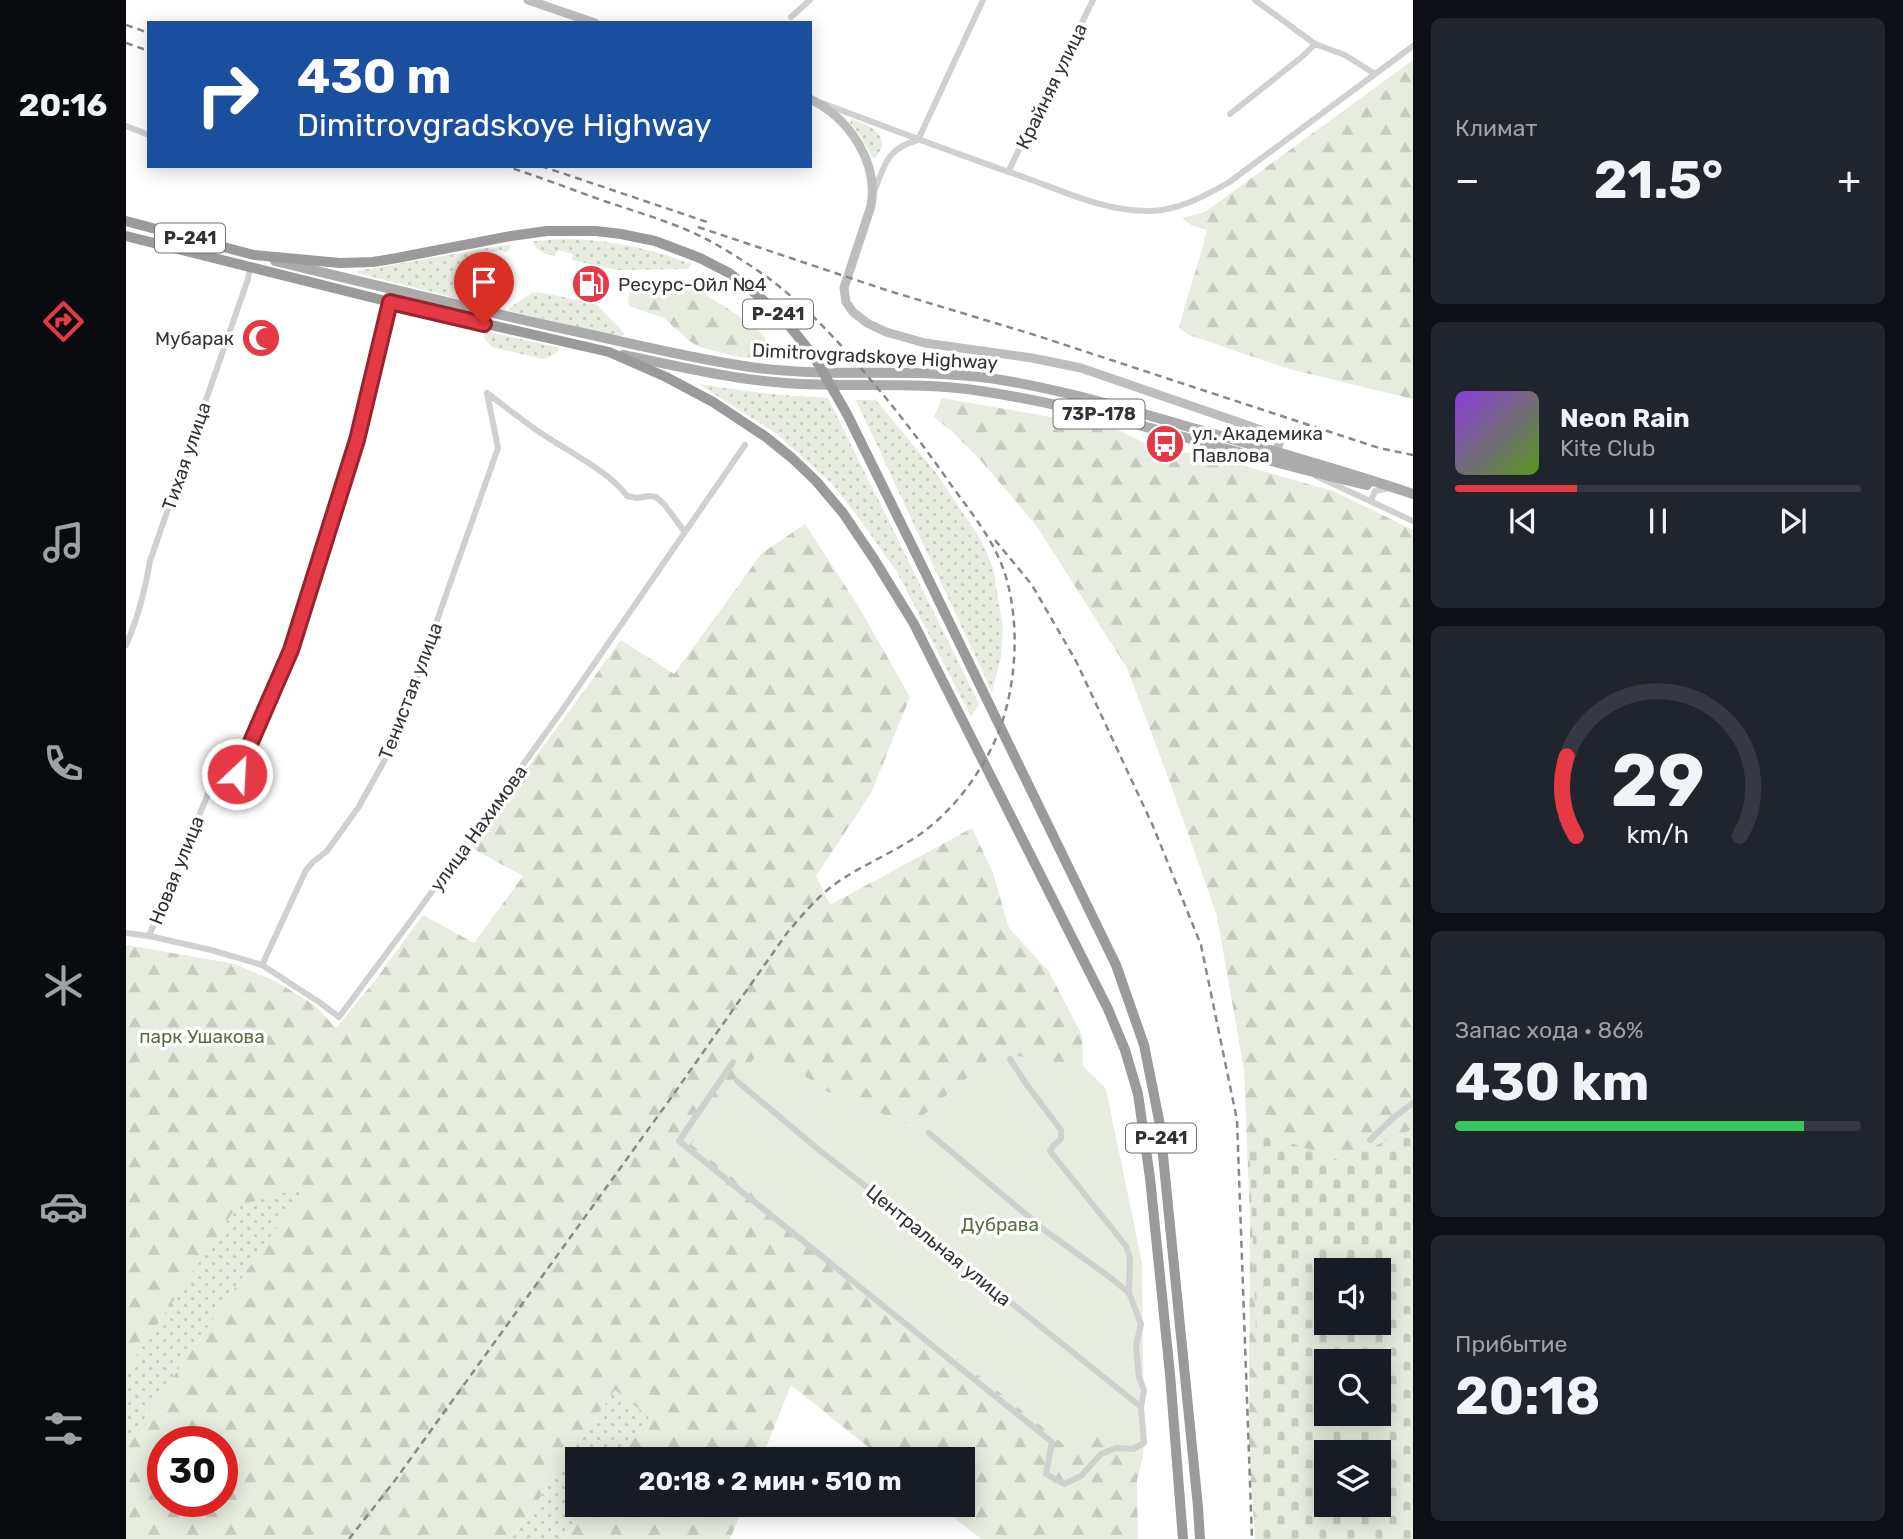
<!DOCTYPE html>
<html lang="ru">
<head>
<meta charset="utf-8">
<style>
  :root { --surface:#171b24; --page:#20242c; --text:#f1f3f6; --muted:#9ea1a6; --line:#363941; --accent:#e63946 }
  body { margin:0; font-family:Rubik,sans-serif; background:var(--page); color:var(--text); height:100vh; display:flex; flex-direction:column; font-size:26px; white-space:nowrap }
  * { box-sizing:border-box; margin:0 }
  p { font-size:23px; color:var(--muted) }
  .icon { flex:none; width:38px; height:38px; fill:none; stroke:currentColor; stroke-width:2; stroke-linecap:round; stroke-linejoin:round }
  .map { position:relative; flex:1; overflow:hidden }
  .sheet { display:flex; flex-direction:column; gap:18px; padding:18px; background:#0d0f14; width:490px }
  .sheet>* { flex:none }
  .hud { position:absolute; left:21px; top:21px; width:665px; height:147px; border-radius:0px; box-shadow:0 4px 18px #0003; background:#1a4fa0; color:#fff; overflow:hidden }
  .buttons { position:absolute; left:1188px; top:1258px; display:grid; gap:14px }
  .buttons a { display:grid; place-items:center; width:77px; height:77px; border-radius:0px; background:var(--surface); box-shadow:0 4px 18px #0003; font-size:35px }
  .speed { position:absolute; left:21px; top:1426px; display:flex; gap:14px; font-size:35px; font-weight:700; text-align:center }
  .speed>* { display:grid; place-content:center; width:91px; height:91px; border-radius:50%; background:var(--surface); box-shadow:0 4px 18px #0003; line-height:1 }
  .speed .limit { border:10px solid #d22; background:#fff; color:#111 }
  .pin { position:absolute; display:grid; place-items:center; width:60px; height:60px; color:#fff; margin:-72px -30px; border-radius:50% 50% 50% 0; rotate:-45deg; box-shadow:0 0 7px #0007 }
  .pin .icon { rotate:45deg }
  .me { position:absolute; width:77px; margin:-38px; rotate:25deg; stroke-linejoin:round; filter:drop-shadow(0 0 5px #0008) }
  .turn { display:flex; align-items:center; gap:24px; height:147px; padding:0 35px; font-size:32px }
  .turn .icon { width:91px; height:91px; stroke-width:2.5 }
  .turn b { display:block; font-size:49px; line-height:60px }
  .big { font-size:52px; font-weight:700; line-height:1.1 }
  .sheet .widget { flex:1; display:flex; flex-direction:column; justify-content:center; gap:10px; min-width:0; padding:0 24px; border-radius:10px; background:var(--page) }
  .sheet .dial { align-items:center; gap:0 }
  .dial svg { height:182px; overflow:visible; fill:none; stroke:var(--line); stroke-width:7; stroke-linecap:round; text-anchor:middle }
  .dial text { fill:var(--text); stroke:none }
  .song { display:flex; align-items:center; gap:21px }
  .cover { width:84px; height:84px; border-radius:10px; background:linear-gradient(135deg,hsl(270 70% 55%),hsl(90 70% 35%)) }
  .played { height:7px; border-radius:4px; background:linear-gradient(90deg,var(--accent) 30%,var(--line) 30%) }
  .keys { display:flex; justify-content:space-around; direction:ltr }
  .heat { display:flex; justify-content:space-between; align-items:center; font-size:38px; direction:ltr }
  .charge { height:10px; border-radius:5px; background:linear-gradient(90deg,#34c759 86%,var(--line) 0) }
  .trip { position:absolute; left:439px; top:1447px; width:410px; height:70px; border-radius:0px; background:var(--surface); box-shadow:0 4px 18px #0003; font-weight:700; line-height:70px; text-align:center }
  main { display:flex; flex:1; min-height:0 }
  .menu { display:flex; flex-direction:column; width:126px; justify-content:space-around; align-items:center; background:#090b0e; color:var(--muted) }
  .menu .icon { width:49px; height:49px }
  .menu .selected { color:var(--accent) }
  .menu b { font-size:32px; color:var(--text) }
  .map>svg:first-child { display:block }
</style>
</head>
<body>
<main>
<nav class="menu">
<b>20:16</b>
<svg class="icon selected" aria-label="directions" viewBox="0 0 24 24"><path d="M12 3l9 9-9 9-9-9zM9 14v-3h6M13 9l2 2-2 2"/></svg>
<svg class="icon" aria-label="music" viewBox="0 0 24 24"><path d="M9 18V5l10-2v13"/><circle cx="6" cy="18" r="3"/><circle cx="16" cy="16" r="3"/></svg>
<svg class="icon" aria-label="phone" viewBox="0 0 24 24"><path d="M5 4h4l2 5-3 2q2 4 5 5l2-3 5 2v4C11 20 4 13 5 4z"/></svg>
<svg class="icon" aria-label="climate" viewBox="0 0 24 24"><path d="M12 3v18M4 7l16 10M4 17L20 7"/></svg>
<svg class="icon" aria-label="car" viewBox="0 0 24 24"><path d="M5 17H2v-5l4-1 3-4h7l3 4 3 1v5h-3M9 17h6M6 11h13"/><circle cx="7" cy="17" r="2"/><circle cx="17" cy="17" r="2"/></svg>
<svg class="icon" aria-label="filters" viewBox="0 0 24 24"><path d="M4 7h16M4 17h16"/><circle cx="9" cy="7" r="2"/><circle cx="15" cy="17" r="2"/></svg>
</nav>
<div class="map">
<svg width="1287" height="1539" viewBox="0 0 1287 1539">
  <defs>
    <pattern id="grass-dots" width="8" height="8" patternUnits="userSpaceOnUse" patternTransform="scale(1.75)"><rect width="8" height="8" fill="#e6ecdf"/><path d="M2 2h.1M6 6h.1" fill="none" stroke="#c6cbc0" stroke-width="1.8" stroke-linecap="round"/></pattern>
    <pattern id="forest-firs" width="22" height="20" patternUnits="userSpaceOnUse" patternTransform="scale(1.75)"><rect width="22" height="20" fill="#e6ecdf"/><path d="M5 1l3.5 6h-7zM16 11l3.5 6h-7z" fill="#c6cbc0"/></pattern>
    <pattern id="cemetery-stones" width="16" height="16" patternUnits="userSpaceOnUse" patternTransform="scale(1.75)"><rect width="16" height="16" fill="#e6ecdf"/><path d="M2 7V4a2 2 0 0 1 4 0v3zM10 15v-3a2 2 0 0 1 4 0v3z" fill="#c6cbc0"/></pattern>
  </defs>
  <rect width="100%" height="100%" fill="#fff"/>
  <path fill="url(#grass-dots)" d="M726 119C737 123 756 130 756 144 756 150 751 155 748 159L733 134 724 123Z
    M439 239C487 240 521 248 566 264L562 269 491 270 446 260 447 254 432 250 429 256C419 254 410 252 407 241Z
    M379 245H386L381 252C371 251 366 250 358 257L352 297 370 301 365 307 231 273V271Z
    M412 292 470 304 499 334 494 337 384 311 383 308 406 293Z
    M358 331 434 348C432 354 423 357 417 359L366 347 358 338Z
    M573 384C616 391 658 396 702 398L853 704 845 717 771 572 729 513 706 484 651 434Z
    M730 400H750L808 470 855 540 867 568 877 629 875 657 866 692Z
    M0 945 108 964 151 982 111 1205 180 1186 0 1445Z
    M489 1390 524 1416 494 1459 452 1460V1505H462L438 1539H385Z"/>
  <path fill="url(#forest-firs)" fill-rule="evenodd" d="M1287 60V399L1163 369 1063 335 1053 328C1061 295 1073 263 1081 230L1065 225 1056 218 1079 212Z
    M571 284 575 285 580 290V295L583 297C594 304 640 330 641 343 641 348 636 354 633 358L612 357 573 347 562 340 538 318 503 306 502 302 504 289C515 284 522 289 533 289 534 288 544 286 545 286 559 287 558 298 571 284Z
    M816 398 936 419 995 431 1036 452 1072 453 1207 491 1287 530V1539H1129L1123 1447 1124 1220 1118 1070 1091 916 1046 788 1001 668 910 525 857 463 828 433 808 417ZM1200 1270H1253V1323H1200ZM1200 1362H1253V1414H1200ZM1200 1452H1253V1505H1200Z
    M679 524 734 609 784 697 745 793 690 876 704 905 846 828 867 873 883 928 923 972 956 1035 957 1066 870 1053 785 1126 700 1091 637 1048 976 1426 1017 1456 1011 1480 1012 1539H855L813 1505H836V1460L757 1459 665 1385 635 1460 494 1459 523 1417 489 1390 385 1539H0V1445L179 1187 111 1206 0 1371V945L108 964 151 982 188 1005 210 1028 248 982 297 915 348 943 397 876 344 847 495 640 548 674 636 553ZM37 1442H96V1502H37Z
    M462 1505H618L604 1539H438Z"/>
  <path fill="url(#cemetery-stones)" fill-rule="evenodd" d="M1123 1128 1215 1161 1287 1129V1539H1137ZM1200 1270H1253V1323H1200ZM1200 1362H1253V1414H1200ZM1200 1452H1253V1505H1200Z"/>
  <path fill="#e6ecdf" d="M636 1047 700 1091 785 1126 870 1053 957 1066 980 1089 1016 1263 1018 1443 1017 1456 976 1426 940 1446 565 1144Z"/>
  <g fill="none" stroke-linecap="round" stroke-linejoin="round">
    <path stroke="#d0d0d0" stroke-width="6" d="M665 17 684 0
      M1189 44 1219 55 1249 74
      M696 103C765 129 833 155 903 179 941 193 980 211 1022 211 1051 211 1077 197 1102 183L1287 46
      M1104 114 1177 56 1189 44 1129 0
      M0 126 23 135
      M792 140 857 0
      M882 172 967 0
      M748 192C759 164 760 149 792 140
      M361 393C380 407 398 422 418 435 443 452 484 472 501 496L511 498 523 496 530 497 538 504 558 531
      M1190 476 1287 521
      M1247 503 1246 498 1249 491 1259 489
      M0 645C12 618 19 591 24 561L122 279 124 267
      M0 933 23 936 85 950 136 965 193 1002 213 1017 292 911 437 709 619 445
      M23 936 82 794 89 780 107 778 111 774 165 650 231 440 264 302
      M136 965 180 870 187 862 201 851 232 808 261 756 279 711 372 448 361 393
      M607 1062 553 1141 926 1442 920 1474 938 1484 955 1476 975 1454 990 1448 1007 1449 1018 1443 1015 1407 1018 1390 1013 1377 1010 1346 1015 1324 1003 1293 1004 1258 1000 1246 924 1151 928 1145 935 1139V1130L901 1085 884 1059
      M611 1081 693 1150 742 1188 1015 1407
      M803 1133 921 1232 985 1278 1003 1293
      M1244 1140 1267 1118 1287 1103"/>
    <path stroke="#bdbdbd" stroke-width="9" d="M402 0 469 23
      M684 99C723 118 753 162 745 206L718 288 720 302 727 312 741 323 760 332 799 343 906 358 955 368 1138 431 1154 440 1149 457"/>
    <path stroke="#ababab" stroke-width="10" d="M149 261C252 286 354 311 457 333 511 345 564 358 618 366 699 379 782 367 863 378 931 388 997 408 1063 427 1138 448 1213 469 1287 494
      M497 355C551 366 605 379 659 383 725 388 790 381 855 391 986 411 1112 456 1241 485"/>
    <path stroke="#9a9a9a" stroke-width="10" d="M0 221 128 255 214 263 247 262 271 258 385 236 421 231H470L495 234 529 241 574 258 603 273 634 297 662 324 687 355 721 414 795 564 990 965 1018 1045 1034 1125 1072 1507 1074 1539
      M0 236 264 302 483 352 540 377 587 402 640 437 666 458 690 481 717 513 748 559 788 624 982 1009 999 1050 1012 1094 1024 1178 1044 1374 1057 1539"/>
    <path stroke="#888" stroke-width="2.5" stroke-dasharray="7 5" stroke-linecap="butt" d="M0 25 23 33
      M0 43 23 51
      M415 166 584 223
      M572 227 760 290 912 336 1253 448 1287 455
      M869 540 906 585 950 661 1027 826 1075 945 1111 1120 1126 1539
      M223 1539 267 1483 547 1095 661 933C677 914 696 891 718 878 738 865 761 855 782 842 819 820 848 784 867 745 891 695 896 621 877 568 865 536 843 510 823 482 798 446 772 412 744 379 709 337 671 296 625 266 605 253 583 239 561 230 535 219 508 211 481 202 447 190 414 177 379 166"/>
  </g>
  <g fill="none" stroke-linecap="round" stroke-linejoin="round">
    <g stroke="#96252e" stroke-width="18">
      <path id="route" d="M111 774 165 650 231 440 264 302 358 324"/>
    </g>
    <use href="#route" stroke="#e63946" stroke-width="12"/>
  </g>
  <defs>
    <g id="fuel-disc" transform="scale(2.0125)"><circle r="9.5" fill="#e63946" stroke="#fff"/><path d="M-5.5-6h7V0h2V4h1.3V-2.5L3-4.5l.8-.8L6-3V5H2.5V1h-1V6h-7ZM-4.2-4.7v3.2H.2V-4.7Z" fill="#fff"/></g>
    <g id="mosque-disc" transform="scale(2.0125)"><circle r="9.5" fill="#e63946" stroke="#fff"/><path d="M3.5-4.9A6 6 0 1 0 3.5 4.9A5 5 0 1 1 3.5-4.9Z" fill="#fff"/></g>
    <g id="bus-disc" transform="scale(2.0125)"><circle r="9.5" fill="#e63946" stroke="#fff"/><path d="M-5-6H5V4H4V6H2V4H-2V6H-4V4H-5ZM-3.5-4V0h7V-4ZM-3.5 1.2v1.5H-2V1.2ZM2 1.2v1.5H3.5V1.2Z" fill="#fff"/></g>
  </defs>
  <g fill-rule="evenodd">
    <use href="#fuel-disc" x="465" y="284"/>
    <use href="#mosque-disc" x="135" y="338"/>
    <use href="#bus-disc" x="1039" y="444"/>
  </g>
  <g text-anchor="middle" stroke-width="7" stroke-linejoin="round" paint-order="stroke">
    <g fill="#fff" stroke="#707070" stroke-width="2">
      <rect x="29" y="223.5" width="70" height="29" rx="5"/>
      <rect x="617" y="299.5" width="70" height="29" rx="5"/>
      <rect x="927.5" y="399.5" width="91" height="29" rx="5"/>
      <rect x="1000" y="1123.5" width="70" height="29" rx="5"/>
    </g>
    <g font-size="18" font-weight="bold" fill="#333">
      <text x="64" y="244">Р-241</text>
      <text x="652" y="320">Р-241</text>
      <text x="973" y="420">73Р-178</text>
      <text x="1035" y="1144">Р-241</text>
    </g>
    <g font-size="19" fill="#333" stroke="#fff">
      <text transform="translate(925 86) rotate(-64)" y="7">Крайняя улица</text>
      <text transform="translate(749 356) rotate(3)" y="7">Dimitrovgradskoye Highway</text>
      <text transform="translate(60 456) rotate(-71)" y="7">Тихая улица</text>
      <text transform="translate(284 691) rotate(-69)" y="7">Тенистая улица</text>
      <text transform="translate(352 828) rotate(-54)" y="7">улица Нахимова</text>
      <text transform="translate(50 870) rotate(-68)" y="7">Новая улица</text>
      <text transform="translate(813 1245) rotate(39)" y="7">Центральная улица</text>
    </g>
    <g font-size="19" fill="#333" stroke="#fff" text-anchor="start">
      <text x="492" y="291">Ресурс-Ойл №4</text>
      <text x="108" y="345" text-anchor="end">Мубарак</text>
      <text x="1066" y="440">ул. Академика<tspan x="1066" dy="22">Павлова</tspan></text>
    </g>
    <g font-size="19" fill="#56703f" stroke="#fff">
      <text x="76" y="1043">парк Ушакова</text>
      <text x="874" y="1231">Дубрава</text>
    </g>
  </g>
</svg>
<div class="buttons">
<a><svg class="icon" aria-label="sound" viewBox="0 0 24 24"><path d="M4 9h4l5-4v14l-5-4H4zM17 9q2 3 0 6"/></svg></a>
<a><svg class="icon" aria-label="search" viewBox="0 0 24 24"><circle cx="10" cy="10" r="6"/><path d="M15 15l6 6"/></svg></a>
<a><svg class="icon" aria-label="layers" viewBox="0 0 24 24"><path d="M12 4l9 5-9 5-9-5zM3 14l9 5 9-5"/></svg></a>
</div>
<div class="speed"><div class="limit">30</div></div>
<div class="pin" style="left:358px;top:324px;background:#d93025"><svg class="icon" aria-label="arrive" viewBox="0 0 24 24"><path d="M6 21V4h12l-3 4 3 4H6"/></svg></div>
<svg class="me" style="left:111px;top:774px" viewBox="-20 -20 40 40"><circle r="17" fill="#e63946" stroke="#fff" stroke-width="3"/><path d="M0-11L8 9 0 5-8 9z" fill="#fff"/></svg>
<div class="trip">20:18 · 2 мин · 510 m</div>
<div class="hud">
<div class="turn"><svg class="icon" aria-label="right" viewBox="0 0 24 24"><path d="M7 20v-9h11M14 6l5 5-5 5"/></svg><div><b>430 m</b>Dimitrovgradskoye Highway</div></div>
</div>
</div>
<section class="sheet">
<div class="widget"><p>Климат</p>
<div class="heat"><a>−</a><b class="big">21.5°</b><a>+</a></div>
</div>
<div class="widget">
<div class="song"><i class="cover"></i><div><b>Neon Rain</b><p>Kite Club</p></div></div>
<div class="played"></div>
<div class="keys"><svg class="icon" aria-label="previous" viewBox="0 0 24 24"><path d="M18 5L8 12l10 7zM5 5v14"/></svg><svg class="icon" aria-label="pause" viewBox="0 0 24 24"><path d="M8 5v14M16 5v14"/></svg><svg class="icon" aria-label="next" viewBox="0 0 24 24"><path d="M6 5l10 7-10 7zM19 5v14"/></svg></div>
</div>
<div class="widget dial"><svg viewBox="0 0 100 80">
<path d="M14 69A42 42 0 1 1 86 69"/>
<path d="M14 69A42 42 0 0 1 10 34" stroke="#e63946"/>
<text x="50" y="56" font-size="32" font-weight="700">29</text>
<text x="50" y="72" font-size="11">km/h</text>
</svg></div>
<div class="widget"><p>Запас хода · 86%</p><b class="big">430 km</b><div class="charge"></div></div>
<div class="widget"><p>Прибытие</p><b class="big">20:18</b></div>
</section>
</main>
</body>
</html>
